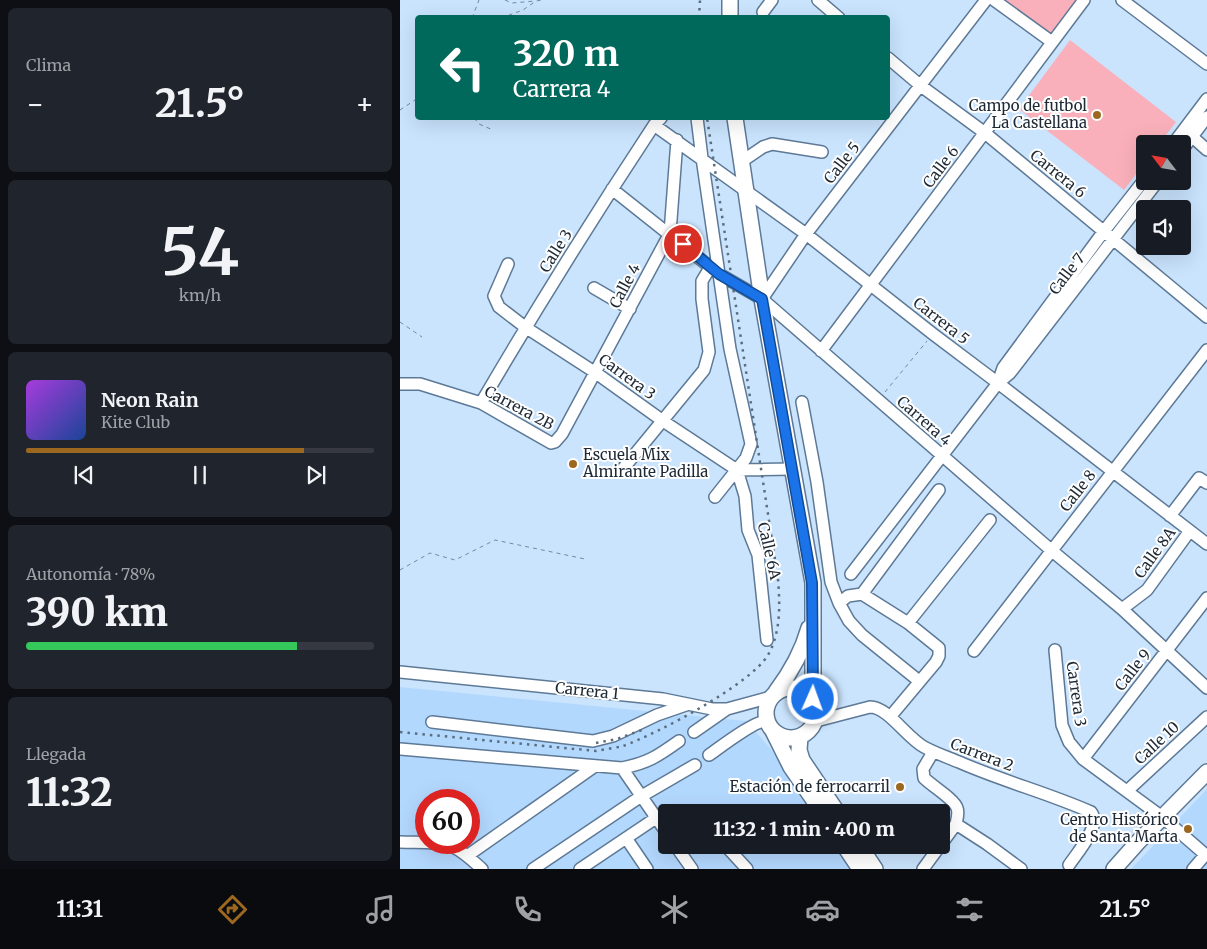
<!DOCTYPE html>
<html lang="es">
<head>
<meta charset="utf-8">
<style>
  :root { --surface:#171b24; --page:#20242c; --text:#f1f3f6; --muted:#9ea1a6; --line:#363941; --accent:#9c671f }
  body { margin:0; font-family:Merriweather,serif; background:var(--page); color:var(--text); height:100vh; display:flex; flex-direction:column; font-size:19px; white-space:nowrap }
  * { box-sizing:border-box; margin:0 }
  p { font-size:16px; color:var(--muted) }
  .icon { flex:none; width:28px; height:28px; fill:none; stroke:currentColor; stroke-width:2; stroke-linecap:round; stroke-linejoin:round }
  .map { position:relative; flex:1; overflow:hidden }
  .drawer { display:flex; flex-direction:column; gap:8px; padding:8px; background:#0d0f14; width:400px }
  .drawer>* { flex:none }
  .banner { position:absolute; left:15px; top:15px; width:475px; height:105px; border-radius:5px; box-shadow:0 5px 20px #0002; background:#00695c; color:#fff; overflow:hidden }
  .needle { width:32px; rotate:301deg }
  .tools { position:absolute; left:736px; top:135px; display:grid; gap:10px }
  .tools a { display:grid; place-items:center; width:55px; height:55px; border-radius:5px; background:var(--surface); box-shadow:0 5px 20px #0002; font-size:25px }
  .speed { position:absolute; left:15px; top:789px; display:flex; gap:10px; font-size:25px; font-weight:700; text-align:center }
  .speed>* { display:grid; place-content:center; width:65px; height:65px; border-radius:50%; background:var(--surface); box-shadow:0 5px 20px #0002; line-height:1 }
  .speed .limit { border:8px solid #d22; background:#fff; color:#111 }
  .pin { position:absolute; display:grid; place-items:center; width:42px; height:42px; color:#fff; margin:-21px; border:2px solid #fff; border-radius:50%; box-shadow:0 1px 5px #0007 }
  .me { position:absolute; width:55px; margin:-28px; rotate:2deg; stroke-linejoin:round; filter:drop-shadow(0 0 4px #0008) }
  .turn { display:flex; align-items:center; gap:18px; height:105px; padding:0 15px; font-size:22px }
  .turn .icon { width:65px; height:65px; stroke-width:2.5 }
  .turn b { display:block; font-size:35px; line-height:42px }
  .big { font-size:38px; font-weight:800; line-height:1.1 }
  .drawer .tile { flex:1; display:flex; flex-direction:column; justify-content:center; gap:8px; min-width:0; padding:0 18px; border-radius:8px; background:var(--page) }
  .drawer .dial { align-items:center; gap:0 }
  .dial b { font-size:65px; line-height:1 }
  .song { display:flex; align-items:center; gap:15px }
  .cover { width:60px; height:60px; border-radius:8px; background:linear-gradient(135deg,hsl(280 70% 55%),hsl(220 70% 35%)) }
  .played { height:5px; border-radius:2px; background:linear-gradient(90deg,var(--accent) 80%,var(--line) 80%) }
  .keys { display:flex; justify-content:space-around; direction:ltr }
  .heat { display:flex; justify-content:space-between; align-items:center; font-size:28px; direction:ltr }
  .charge { height:8px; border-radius:4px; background:linear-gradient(90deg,#34c759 78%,var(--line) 0) }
  .trip { position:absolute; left:258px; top:804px; width:292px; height:50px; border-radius:5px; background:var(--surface); box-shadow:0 5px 20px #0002; font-weight:800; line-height:50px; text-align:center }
  .tabs { display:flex; height:80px; justify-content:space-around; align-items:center; background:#090b0e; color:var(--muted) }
  .tabs .icon { width:35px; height:35px }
  .tabs .on { color:var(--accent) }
  .tabs b { font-size:22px; color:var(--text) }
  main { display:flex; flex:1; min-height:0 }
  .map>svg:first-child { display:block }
</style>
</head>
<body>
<main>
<section class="drawer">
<div class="tile"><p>Clima</p>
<div class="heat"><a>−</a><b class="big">21.5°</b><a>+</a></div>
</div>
<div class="tile dial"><b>54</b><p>km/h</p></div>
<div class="tile">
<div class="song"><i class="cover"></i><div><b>Neon Rain</b><p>Kite Club</p></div></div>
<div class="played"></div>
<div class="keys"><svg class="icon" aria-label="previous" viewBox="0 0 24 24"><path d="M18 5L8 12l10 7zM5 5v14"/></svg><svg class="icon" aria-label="pause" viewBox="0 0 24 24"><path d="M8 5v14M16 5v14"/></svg><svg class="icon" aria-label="next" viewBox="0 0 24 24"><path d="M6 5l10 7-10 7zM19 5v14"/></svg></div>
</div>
<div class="tile"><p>Autonomía · 78%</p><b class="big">390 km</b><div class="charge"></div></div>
<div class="tile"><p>Llegada</p><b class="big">11:32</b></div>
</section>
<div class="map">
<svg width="807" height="869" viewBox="0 0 807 869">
  <rect width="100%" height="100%" fill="#cae4fe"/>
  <path fill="#b3d8fe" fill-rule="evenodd" d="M0 687 346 721 371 749 417 812H266V845H440L457 869H0ZM26 800H69V842H26Z
    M807 789V869H731Z"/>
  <path fill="#fab0bb" d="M603 0H676L651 35Z
    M670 40 776 122 759 144H745V162L724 190 619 109Z"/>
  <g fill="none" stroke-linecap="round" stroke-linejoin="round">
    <g stroke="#5d7996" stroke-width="14">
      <path id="minor" d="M418 0 439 18
        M594 0 652 42
        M722 0 807 64
        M363 12 372 0
        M488 58 521 86 585 133 807 317
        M297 118 302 158 330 349 351 444 346 458 315 497
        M254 125 406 234 533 334 598 383 807 544
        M788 133 807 150
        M773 144 807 99
        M782 150 807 117
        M341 162 363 147 372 144 422 152
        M212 189 319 274 362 299 651 550 722 609 807 688
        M108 264 94 296 99 307 125 327 196 373 263 421 337 470
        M194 288 230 309
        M362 299 406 234 586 0
        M421 351 684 0
        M598 383 603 368 704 231 745 179
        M0 384H20L81 403 151 443 155 442 162 434 270 233 277 140
        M402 402 417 482 431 582 439 603 449 621 462 635 519 681
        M81 403C136 309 194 216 254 125L261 118
        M222 470 304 370 309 352 302 299V281L311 266
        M337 470 345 496 348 530 358 555 367 640
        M337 470 393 469
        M770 516 799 478 807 483
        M451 574 598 383 610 373 758 181
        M462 594 539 490
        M439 603 448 596 462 594 508 623 539 648V656L536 662 490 717
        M722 609 747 590 789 532
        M508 623 590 520
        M655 650 662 725 669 742 683 759 762 817 807 856
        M574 651 807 350
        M0 672 263 699 312 709H327L371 697
        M416 721 470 707C488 707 506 737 524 747 535 753 547 757 559 762 602 781 648 793 691 812 702 825 677 853 669 865
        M32 722 193 741 213 736 257 715 286 705
        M294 732 327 709
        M0 749 222 768C248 763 258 756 279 741
        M309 755C319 748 357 719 367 721
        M683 759 807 598
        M222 768 266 832
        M727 791 807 717
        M556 824 587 844 621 869
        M226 838 247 869
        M0 842C16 843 37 841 53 847 64 852 73 861 82 869
        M275 845 292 869
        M325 845 347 869
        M67 856 195 766
        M133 869 240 797 295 765
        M180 869 256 818
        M523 869 556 824C557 819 559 813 557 808 554 799 532 786 524 778L523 769 533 752
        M793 869 805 855"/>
    </g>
    <g stroke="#5d7996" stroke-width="18">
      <path id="major" d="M330 0V18
        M335 118 362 299 413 583V699
        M366 713a25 25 0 1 1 50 0a25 25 0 1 1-50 0Z
        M376 692C391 672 402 653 409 628
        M372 729 391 767 422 812
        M400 737 399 750 402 760 437 812
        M444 845 460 869
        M459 845 475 869
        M714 869 738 842 807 772"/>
    </g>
    <path stroke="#76899d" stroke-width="1" stroke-dasharray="4 4" stroke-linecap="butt" d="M105 0 112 3 135 1
      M72 18 79 0
      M101 18 123 10 136 1 142 0
      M0 110 18 98
      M74 118 79 124 93 130
      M0 322 22 337
      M485 392 527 341
      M0 570 30 553 55 560 95 540 185 559"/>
    <use href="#minor" stroke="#fff" stroke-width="11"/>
    <use href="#major" stroke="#fff" stroke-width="15"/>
    <path stroke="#5c6d7e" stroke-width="2.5" stroke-dasharray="2.5 5" stroke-linecap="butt" d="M299 18 300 0
      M0 732 196 751C205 749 215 748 223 746 257 734 351 684 368 655 381 632 380 605 378 579L307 118
      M196 743 217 739 242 730"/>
  </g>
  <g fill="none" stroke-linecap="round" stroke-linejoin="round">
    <g stroke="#114b97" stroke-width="12">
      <path id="route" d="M283 244 319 274 362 299 412 583 413 699"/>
    </g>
    <use href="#route" stroke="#1a73e8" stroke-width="9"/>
  </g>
  <g fill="#9c671f" stroke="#fff" stroke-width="2">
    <circle cx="697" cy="115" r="5"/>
    <circle cx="173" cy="464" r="5"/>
    <circle cx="500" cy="787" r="5"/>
    <circle cx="788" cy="829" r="5"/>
  </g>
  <g text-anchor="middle" stroke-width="4" stroke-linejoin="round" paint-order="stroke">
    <g font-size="15" fill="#1d2935" stroke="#fff" text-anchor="end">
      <text x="687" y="111">Campo de futbol<tspan x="687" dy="17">La Castellana</tspan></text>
      <text x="183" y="460" text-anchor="start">Escuela Mix<tspan x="183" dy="17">Almirante Padilla</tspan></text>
      <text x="490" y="792">Estación de ferrocarril</text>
      <text x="778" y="825">Centro Histórico<tspan x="778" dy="17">de Santa Marta</tspan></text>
    </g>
    <g font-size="15" fill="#1d2935" stroke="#fff">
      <text transform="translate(442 163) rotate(-52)" y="5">Calle 5</text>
      <text transform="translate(541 167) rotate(-53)" y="5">Calle 6</text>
      <text transform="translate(658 174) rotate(39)" y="5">Carrera 6</text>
      <text transform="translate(156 251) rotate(-58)" y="5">Calle 3</text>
      <text transform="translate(667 274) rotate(-52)" y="5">Calle 7</text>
      <text transform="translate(225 286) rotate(-62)" y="5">Calle 4</text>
      <text transform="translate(541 321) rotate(38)" y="5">Carrera 5</text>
      <text transform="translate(227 377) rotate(36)" y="5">Carrera 3</text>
      <text transform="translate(119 408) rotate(28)" y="5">Carrera 2B</text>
      <text transform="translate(524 421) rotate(41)" y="5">Carrera 4</text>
      <text transform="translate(678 491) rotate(-52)" y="5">Calle 8</text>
      <text transform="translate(369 551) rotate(77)" y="5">Calle 6A</text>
      <text transform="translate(755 553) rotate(-54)" y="5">Calle 8A</text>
      <text transform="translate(733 670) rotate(-52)" y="5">Calle 9</text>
      <text transform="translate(187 691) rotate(6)" y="5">Carrera 1</text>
      <text transform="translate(676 694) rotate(82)" y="5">Carrera 3</text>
      <text transform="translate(757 743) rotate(-43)" y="5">Calle 10</text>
      <text transform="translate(582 755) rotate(21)" y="5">Carrera 2</text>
    </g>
  </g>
</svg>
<div class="tools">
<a><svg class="needle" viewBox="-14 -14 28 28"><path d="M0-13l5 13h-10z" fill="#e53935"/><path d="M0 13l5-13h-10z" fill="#9ea1a6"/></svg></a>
<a><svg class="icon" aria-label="sound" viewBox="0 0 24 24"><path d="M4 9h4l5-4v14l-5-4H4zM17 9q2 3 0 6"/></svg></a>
</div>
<div class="speed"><div class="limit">60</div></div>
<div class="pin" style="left:283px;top:244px;background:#d93025"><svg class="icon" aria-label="arrive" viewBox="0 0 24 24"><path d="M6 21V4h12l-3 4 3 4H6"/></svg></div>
<svg class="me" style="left:413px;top:699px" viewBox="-20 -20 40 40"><circle r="17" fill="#1a73e8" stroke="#fff" stroke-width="3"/><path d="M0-11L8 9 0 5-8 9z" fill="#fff"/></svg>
<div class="trip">11:32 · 1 min · 400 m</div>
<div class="banner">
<div class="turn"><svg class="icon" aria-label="left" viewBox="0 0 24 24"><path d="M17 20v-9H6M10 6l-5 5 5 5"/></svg><div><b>320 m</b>Carrera 4</div></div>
</div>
</div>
</main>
<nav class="tabs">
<b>11:31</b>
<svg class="icon on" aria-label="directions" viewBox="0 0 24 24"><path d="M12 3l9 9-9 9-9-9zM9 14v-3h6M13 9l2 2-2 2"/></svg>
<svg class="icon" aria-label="music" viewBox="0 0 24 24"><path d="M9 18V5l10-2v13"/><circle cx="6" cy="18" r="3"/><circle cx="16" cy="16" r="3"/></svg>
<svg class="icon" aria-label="phone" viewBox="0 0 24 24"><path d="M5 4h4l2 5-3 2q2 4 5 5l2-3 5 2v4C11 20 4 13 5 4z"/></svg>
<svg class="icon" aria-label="climate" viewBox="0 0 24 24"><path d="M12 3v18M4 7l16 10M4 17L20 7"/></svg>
<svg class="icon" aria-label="car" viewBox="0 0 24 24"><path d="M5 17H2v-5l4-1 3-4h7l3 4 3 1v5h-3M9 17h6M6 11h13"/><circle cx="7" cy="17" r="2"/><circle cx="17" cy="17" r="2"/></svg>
<svg class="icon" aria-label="filters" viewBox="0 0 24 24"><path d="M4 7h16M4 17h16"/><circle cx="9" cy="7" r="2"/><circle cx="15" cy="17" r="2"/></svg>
<b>21.5°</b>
</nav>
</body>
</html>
